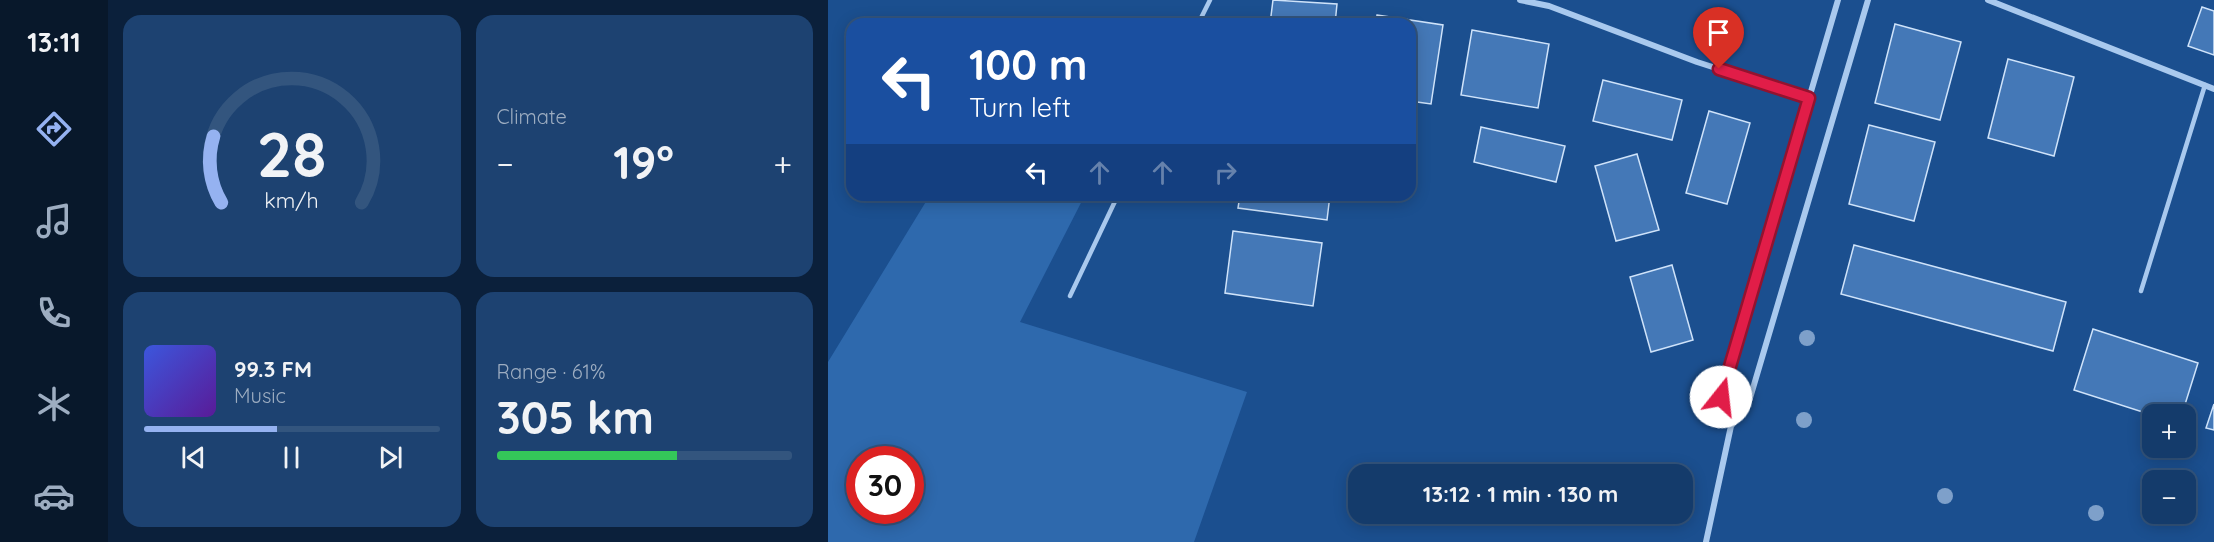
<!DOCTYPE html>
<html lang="en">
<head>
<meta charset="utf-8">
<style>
  :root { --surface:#143b6b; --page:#1d4271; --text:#f1f3f6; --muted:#9dadc1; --line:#33557e; --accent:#95b2f1 }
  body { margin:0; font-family:Quicksand,sans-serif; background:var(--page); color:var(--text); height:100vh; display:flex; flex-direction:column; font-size:22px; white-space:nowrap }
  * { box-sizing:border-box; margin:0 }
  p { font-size:20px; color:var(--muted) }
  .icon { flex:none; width:33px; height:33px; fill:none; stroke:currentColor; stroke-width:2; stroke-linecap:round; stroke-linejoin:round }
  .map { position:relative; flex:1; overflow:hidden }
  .sheet { display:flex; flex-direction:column; gap:15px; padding:15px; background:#0b203b; width:720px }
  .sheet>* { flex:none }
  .guide { position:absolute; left:18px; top:18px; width:570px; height:183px; border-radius:18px; box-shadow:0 3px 15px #0003,0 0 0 2px var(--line); background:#1a4fa0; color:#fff; overflow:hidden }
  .fabs { position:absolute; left:1314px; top:404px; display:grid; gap:12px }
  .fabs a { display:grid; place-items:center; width:54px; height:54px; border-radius:12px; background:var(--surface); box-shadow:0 3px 15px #0003,0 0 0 2px var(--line); font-size:30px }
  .speed { position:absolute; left:18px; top:446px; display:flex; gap:12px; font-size:30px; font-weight:700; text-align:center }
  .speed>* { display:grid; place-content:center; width:78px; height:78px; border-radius:50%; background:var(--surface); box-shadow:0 3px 15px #0003,0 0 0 2px var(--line); line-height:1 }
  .speed .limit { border:9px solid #d22; background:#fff; color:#111 }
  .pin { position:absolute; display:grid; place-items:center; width:51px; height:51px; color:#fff; margin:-62px -26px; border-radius:50% 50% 50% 0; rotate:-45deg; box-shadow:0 0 6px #0007 }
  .pin .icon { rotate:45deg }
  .me { position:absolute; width:66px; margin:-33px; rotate:16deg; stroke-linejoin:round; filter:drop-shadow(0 0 4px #0008) }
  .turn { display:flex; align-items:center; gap:21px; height:126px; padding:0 24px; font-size:27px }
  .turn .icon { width:78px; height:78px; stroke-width:2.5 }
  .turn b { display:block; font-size:42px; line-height:51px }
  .lanes { display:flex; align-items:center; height:57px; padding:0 24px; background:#0003; justify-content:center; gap:30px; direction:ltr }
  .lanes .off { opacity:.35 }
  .big { font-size:45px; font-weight:700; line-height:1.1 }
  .sheet .tile { flex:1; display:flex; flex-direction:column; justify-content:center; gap:9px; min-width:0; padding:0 21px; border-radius:18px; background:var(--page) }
  .sheet .dial { align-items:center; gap:0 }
  .dial svg { height:156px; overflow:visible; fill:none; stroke:var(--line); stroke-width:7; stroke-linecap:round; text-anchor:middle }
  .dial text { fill:var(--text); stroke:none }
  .song { display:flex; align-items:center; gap:18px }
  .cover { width:72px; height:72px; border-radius:9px; background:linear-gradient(135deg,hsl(230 70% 55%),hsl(270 70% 35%)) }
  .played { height:6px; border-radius:3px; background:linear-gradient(90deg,var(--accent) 45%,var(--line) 45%) }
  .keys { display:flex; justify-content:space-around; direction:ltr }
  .heat { display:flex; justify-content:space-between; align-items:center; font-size:33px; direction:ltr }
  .charge { height:9px; border-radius:4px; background:linear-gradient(90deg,#34c759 61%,var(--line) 0) }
  .sheet .tiles { flex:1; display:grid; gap:15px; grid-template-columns:repeat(2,1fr) }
  .trip { position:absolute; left:520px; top:464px; width:345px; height:60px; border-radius:18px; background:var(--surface); box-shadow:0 3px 15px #0003,0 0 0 2px var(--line); font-weight:700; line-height:60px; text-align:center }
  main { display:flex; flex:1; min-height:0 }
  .dock { display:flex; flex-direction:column; width:108px; justify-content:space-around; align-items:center; background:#08182b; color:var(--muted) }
  .dock .icon { width:42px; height:42px }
  .dock .active { color:var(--accent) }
  .dock b { font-size:27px; color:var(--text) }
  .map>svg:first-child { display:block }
</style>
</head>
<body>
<main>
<nav class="dock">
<b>13:11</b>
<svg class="icon active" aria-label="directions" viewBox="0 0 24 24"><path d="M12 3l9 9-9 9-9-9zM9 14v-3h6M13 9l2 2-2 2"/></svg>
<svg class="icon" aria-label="music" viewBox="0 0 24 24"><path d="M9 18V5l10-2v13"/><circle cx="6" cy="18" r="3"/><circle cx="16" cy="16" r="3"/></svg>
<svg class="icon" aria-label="phone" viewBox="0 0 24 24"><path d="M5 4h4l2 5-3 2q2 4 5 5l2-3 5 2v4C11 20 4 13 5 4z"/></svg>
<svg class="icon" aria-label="climate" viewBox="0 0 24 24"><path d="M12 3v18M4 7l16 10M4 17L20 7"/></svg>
<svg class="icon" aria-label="car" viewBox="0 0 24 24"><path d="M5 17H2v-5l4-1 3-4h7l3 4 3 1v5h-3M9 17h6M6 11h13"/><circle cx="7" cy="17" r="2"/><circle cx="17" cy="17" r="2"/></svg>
</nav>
<section class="sheet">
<div class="tiles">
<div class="tile dial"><svg viewBox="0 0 100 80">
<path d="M14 69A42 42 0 1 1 86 69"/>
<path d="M14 69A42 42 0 0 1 10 35" stroke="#95b2f1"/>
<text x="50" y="56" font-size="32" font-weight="700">28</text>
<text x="50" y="72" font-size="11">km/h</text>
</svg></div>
<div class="tile"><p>Climate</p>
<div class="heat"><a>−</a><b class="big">19°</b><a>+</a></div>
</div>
<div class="tile">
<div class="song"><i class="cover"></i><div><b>99.3 FM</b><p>Music</p></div></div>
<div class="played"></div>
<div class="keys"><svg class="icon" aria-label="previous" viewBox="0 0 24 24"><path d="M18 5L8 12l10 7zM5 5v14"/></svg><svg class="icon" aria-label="pause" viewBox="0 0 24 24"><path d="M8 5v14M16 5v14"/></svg><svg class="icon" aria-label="next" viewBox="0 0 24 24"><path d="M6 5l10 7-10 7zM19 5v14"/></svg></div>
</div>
<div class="tile"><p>Range · 61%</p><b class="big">305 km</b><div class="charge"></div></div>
</div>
</section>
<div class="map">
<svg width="1386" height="542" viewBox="0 0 1386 542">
  <rect width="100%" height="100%" fill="#1b4f8f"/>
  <path fill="#2e69ad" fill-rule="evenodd" d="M102 195H257L192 322 419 392 366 542H0V362ZM32 459H82V510H32Z"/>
  <path fill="#4478b7" stroke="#cfe3fa" stroke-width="1.5" d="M445 0 509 4 507 24H442Z
    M1374 7 1386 11V55L1360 46Z
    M549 15 615 25 603 104 582 101V24H548Z
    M1067 24 1133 42 1112 120 1047 103Z
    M644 30 721 44 710 108 633 95Z
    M1180 59 1246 77 1226 156 1160 138Z
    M775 80 854 100 844 140 765 121Z
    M881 111 922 123 899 204 858 193Z
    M1041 125 1107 142 1086 221 1021 204Z
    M653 127 737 146 728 182 646 162Z
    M809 154 831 230 788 241 767 166Z
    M412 195H502L499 220 410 208Z
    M405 231 494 243 485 306 397 293Z
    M1026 245 1238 302 1225 351 1013 294Z
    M844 265 865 340 823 352 802 277Z
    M1265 329 1370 363 1354 414 1324 415 1246 390Z
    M1386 404V430L1378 428Z"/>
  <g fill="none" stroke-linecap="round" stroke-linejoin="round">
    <path stroke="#a9c9ee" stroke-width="4.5" d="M370 24 382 0
      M1313 291 1377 85
      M242 296 290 195"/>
    <path stroke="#a9c9ee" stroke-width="6" d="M692 0 721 6 869 62 981 98
      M1160 0 1386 89
      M903 426 893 397 1010 0
      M878 542 903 426 920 405 1040 0"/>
  </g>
  <g fill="#7ea0ca">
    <circle cx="979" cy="338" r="8"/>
    <circle cx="976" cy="420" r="8"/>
    <circle cx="1117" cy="496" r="8"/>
    <circle cx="1268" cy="513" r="8"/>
  </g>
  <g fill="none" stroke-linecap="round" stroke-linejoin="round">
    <g stroke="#92132f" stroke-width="15">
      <path id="route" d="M891 69 981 98 893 397"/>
    </g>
    <use href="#route" stroke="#e11d48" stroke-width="10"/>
  </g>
</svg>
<div class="fabs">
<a>+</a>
<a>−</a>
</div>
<div class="speed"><div class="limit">30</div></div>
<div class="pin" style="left:891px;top:69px;background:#d93025"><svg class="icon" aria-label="arrive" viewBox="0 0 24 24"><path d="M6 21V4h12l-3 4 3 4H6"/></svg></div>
<svg class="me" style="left:893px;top:397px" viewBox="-20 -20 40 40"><circle r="19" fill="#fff"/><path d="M0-13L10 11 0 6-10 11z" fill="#e11d48"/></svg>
<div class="trip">13:12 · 1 min · 130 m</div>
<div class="guide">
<div class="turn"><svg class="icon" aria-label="left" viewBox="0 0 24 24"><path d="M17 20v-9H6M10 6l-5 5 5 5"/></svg><div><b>100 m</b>Turn left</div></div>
<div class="lanes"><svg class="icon" aria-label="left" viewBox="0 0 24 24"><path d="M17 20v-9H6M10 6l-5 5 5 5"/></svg><svg class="icon off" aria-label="ahead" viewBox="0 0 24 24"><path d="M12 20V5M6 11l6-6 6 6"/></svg><svg class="icon off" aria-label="ahead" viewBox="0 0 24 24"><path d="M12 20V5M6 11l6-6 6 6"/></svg><svg class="icon off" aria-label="right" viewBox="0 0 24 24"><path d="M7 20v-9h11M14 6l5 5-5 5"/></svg></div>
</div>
</div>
</main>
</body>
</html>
